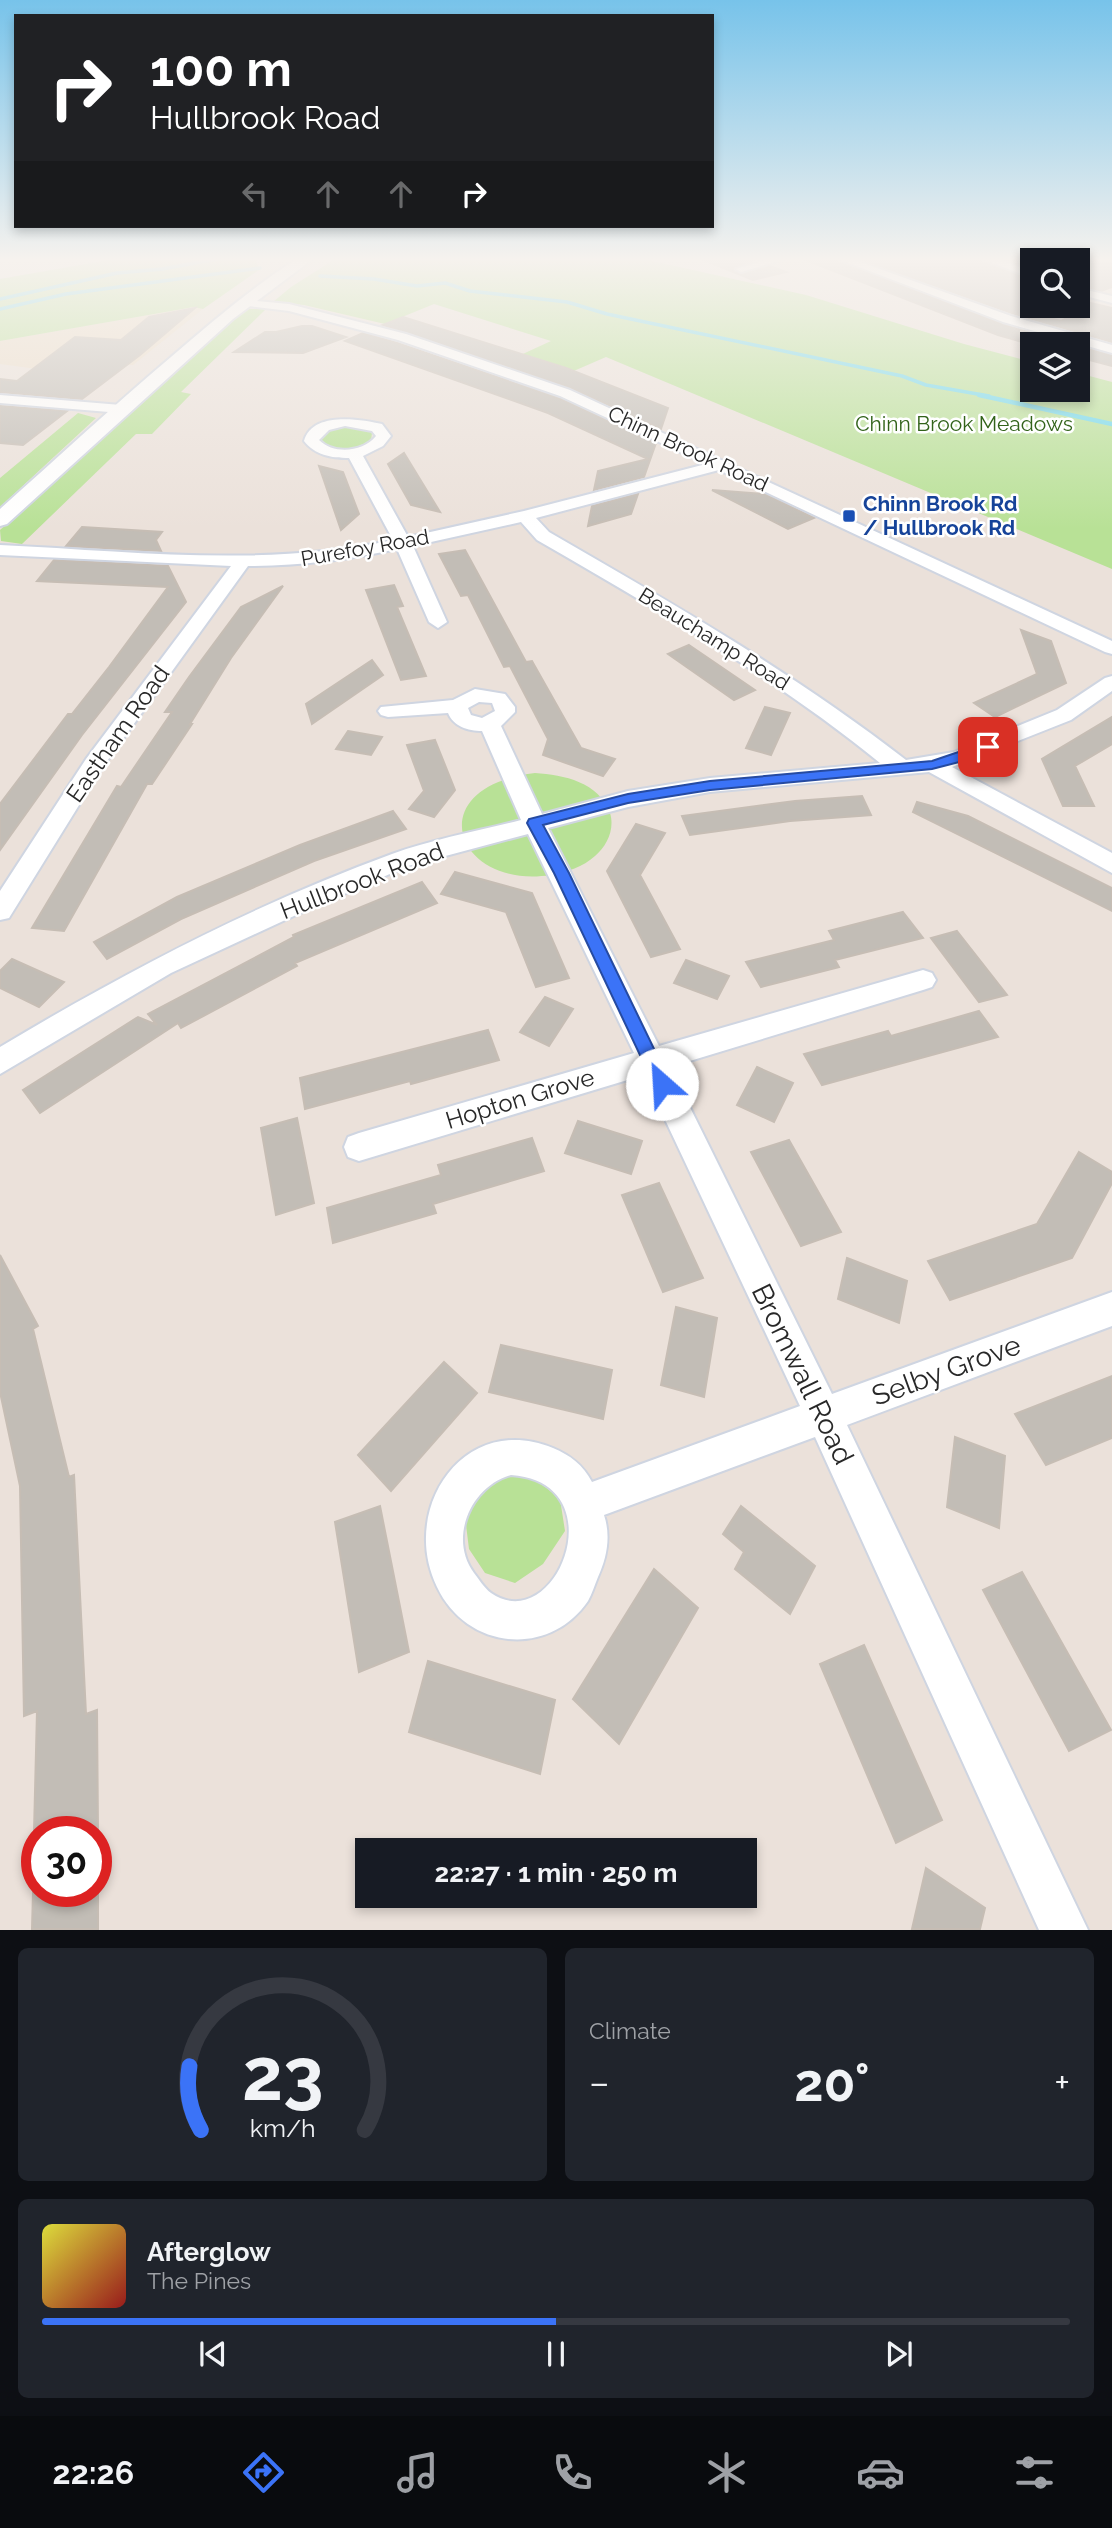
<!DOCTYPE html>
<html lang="en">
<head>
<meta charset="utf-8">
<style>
  :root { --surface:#171b24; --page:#20242c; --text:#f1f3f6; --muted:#9ea1a6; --line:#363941; --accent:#3b73f7 }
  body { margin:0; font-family:Raleway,sans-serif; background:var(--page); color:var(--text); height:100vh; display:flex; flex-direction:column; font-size:26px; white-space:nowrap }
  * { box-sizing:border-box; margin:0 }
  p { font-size:23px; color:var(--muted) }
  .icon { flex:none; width:38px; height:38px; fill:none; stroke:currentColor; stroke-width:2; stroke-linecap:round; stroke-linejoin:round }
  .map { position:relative; height:1930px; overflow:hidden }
  .side { display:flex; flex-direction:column; gap:18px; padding:18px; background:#0d0f14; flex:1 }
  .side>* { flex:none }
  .top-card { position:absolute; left:14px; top:14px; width:700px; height:214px; border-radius:0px; box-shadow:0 4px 10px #0003; background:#202124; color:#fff; overflow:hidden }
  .fabs { position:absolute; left:1020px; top:248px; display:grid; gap:14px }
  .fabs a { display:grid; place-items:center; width:70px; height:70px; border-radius:0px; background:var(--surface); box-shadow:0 4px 10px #0003; font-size:35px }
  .speed { position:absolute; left:21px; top:1816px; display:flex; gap:14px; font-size:35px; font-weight:700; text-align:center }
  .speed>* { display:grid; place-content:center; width:91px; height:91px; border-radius:50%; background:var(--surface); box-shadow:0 4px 10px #0003; line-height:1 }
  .speed .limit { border:10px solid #d22; background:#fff; color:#111 }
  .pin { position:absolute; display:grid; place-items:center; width:60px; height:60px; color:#fff; margin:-30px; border-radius:14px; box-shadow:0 4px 10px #0006 }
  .me { position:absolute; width:77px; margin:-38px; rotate:334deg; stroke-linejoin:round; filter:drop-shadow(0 0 5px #0008) }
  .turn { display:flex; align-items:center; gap:24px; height:147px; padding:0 21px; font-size:32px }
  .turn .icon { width:91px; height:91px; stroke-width:2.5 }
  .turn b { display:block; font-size:49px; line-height:60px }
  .lanes { display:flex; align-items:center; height:66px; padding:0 21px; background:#0003; justify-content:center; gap:35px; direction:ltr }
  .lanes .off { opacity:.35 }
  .big { font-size:52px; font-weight:700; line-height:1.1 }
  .side .card { flex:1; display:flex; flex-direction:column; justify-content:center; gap:10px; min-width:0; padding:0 24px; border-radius:10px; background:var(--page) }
  .side .dial { align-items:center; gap:0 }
  .dial svg { height:182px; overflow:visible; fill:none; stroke:var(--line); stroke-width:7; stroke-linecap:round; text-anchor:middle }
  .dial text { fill:var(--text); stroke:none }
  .song { display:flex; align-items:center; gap:21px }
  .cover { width:84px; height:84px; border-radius:10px; background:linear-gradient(135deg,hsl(60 70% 55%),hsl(0 70% 35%)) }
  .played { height:7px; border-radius:4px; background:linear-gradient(90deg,var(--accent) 50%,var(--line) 50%) }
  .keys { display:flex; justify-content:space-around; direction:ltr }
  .heat { display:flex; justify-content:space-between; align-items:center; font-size:38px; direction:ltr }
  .side .tiles { flex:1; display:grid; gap:18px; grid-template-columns:1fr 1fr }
  .card:last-child { grid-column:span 2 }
  .trip { position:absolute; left:355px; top:1838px; width:402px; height:70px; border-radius:0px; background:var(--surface); box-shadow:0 4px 10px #0003; font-weight:700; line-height:70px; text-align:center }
  .menu { display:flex; height:112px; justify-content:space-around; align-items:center; background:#090b0e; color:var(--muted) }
  .menu .icon { width:49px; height:49px }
  .menu .selected { color:var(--accent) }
  .menu b { font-size:32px; color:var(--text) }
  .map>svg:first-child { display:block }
</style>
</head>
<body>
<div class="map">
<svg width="1112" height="1930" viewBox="0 0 1112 1930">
  <rect width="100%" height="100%" fill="#ebe1da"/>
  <path fill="#ecddc9" d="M194 307 203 309 133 365 94 362 52 371 0 364V341Z"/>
  <path fill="#b8e196" d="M114 259H256L259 270 203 309 194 307 0 341V279Z
    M335 259H643L806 295 964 344 1032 362V390H1078V373L1112 382V569L606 357 553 380 503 363 551 341 434 304 385 324 304 305 273 302 291 287Z
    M249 309H266L181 392 191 394 152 434H136L22 544 1 541 0 530 242 310Z
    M78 413 96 418 0 507V478Z
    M346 426 368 430 372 433 371 441 351 449 320 446 318 435Z
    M535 773C564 775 599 782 610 813 615 829 607 846 595 856 583 867 567 872 551 875 455 890 418 787 535 773Z
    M527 1472 560 1499 565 1531 543 1564 515 1583 485 1573 469 1549 465 1517 480 1487 501 1474Z"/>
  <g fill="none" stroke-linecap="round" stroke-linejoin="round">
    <path stroke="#6dd9ec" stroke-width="3.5" d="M320 276 374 279 417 286 445 283 470 291 567 302 607 314 902 376 926 385 989 396
      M0 299 117 273 162 269 217 259
      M0 309 66 294 260 268"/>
    <path stroke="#6dd9ec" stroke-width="4.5" d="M979 395 1112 424"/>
  </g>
  <path fill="#c2bdb6" stroke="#c6bdb4" stroke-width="2" d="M701 259 755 260 734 268 740 274 770 266 786 272 753 280Z
    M803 259H835L1002 324 1073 345H1033L998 335Z
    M859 259H979L1032 280V313L1061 321 1078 311V300L1112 308V342L1012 313Z
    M1003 259H1048L1112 263V287L1101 291 1078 286V261H1032V268Z
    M195 308 140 355 82 399 0 392V379L17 381 75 337 121 340 149 317Z
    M403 317 566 368 668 408 661 429 571 388 383 325Z
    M302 326H312L346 337 303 353 234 352 265 332H276Z
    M363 333 397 343 559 398 656 443 644 477 594 490 598 471 648 459 548 413 345 341Z
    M1078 346 1112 355V366L1078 357Z
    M0 406 67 411 23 445 0 443Z
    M404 453 440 512 411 505 388 464Z
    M319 466 343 472 359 514 341 530Z
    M712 490 765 494 814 518 788 529Z
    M638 494 631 514 588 526 592 506Z
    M82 527 162 532 156 540 161 551 66 546Z
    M465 550 526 662 532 661 581 748 615 759 603 776 543 755 548 739 510 666 504 667 468 595 461 596 439 554Z
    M54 560 168 566 186 602 82 735 0 850V804L68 714H72L109 667 168 587 37 581Z
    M394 585 403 606 397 607 426 676 401 680 366 590Z
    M283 586 231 658 190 724H192L152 784H147L64 931 32 928 117 786 121 787 172 712H165L189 677 241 607Z
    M1021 630 1051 641 1066 683 995 717 974 703 1037 674Z
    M689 645 755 690 734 700 668 654Z
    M372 660 383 675 312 724 306 704Z
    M765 707 790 713 771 755 746 748Z
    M1112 717V744L1075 766 1094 806H1063L1042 759Z
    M348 731 382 737 371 755 336 749Z
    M435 740 455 790 434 817 409 809 424 791 407 745Z
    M862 796 871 815 790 821 690 835 682 816 795 801Z
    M917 802 968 816 1112 888V911L913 812Z
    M393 811 406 829 314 861 181 919 107 959 94 942 177 897 300 845Z
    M636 824 665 833 640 875 680 949 651 957 607 871Z
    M455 872 532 893 569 978 536 987 506 912 441 894Z
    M422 882 437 903 295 963 297 966 181 1028 178 1023 40 1113 23 1090 138 1017 157 1025 148 1014 294 937 293 935Z
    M903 912 923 938 835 960 839 967 761 987 746 962 834 940 829 931Z
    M957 931 1007 995 979 1002 931 938Z
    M12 959 41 972 64 982 39 1007 0 988V971Z
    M686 960 729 976 717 999 674 983Z
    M545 997 573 1009 549 1046 520 1032Z
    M979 1011 998 1037 822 1085 804 1054 888 1031 891 1036Z
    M488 1030 499 1060 411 1084 410 1081 305 1109 300 1078Z
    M757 1067 793 1083 774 1122 737 1105Z
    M297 1118 314 1203 276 1215 261 1128Z
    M578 1121 642 1141 631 1174 565 1153Z
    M532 1138 544 1171 433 1204 436 1213 333 1243 327 1208 441 1175 438 1165Z
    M789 1140 841 1232 801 1246 751 1152Z
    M1079 1152 1112 1172V1183L1072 1258 950 1300 928 1261 1037 1224Z
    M659 1183 703 1278 663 1292 622 1195Z
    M0 1255 38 1326 33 1329 69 1477 74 1475 86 1714 97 1710 98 1832H34L37 1711 24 1716 20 1486 0 1392Z
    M847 1258 907 1281 899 1323 838 1299Z
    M676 1307 717 1318 704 1397 661 1385Z
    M501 1345 612 1370 603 1419 489 1392Z
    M444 1362 477 1393 391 1491 358 1455Z
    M1112 1376V1438L1046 1465 1015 1414Z
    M955 1437 1005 1456 999 1528 947 1507Z
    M380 1506 409 1652 359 1672 335 1522Z
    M741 1506 815 1566 790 1614 735 1569 744 1552 723 1534Z
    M654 1569 698 1608 619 1744 573 1699Z
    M1022 1572 1111 1730 1069 1751 983 1590Z
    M864 1645 942 1820 896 1843 820 1664Z
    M428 1661 555 1700 540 1774 409 1732Z
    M926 1868 985 1908 980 1929H912Z
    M33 1892H98V1929H32Z"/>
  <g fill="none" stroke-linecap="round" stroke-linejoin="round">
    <g stroke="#cfd5e1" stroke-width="4">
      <path id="minor" d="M769 259H785L741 272 736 269Z
        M838 259H852L1011 316 1112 345V353L1003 322Z
        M982 259H996L1032 271V278Z
        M1078 288 1112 296V303L1078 294Z
        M245 300 289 304 406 334 570 390 1112 641V654L1105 652 719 470 536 518 549 532C672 603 794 673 906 760L954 752 1057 710 1105 678 1112 676V691L1071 720 952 767 1112 853V873L929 772 710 792 628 807 548 828 659 1046 923 970 932 973 936 980 932 987 923 990 670 1067 832 1394 1112 1292V1326L847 1425 1088 1930H1039L815 1437 604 1515C611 1536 607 1557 598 1577 595 1584 592 1594 588 1601 548 1659 466 1649 437 1587 399 1509 464 1411 553 1448 570 1455 583 1465 592 1482L800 1406 644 1075 359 1161 348 1157 344 1147 348 1137 359 1133 634 1053 528 834 408 866 294 916 171 973 0 1074V1047C125 972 255 904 392 854 433 839 478 831 521 820L482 731C468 731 453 726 448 713L388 717 381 715 378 711 381 707 453 700 475 689 505 694 515 707V712L501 726 542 814 628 791 710 778 880 763C774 677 655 608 537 540L521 522 413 546 447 622 438 628 429 622 397 549C347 560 299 566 248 566L102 768 9 918 0 920V891L86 759 231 566 0 555V545C130 551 264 568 393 540L349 458C331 458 315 455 304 441 312 411 360 419 382 424L391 436 383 446 363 456 408 537 524 511 706 464 560 396 398 340 289 311 241 305 239 303ZM345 426 372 431 376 436C363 452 334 455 319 440L329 430ZM479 702 492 703 495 711 482 718 471 715 468 708ZM511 1475C617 1482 557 1638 491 1593 484 1588 479 1579 474 1573 448 1538 471 1486 511 1475Z
        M0 395 121 405 128 409 121 413 0 403Z"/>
    </g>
    <g stroke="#cfd5e1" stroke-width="4">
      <path id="tertiary" d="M297 259H313L233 319 7 524 0 526V509C57 458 113 406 171 357 212 322 252 287 297 259Z"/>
    </g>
    <use href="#minor" fill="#fff" fill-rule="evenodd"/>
    <use href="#tertiary" fill="#fff" fill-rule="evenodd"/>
  </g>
  <linearGradient id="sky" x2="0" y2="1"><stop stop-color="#77c3ea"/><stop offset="0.49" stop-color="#f6f2ee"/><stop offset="1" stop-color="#f6f2ee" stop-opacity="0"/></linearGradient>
  <rect width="1112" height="529" fill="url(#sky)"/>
  <path fill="#3b73f7" stroke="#264ba1" stroke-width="2" d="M988 742 994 747 992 749 967 760 932 769 710 790 628 803 543 825 569 873 671 1084 668 1089 662 1091 656 1089 554 873 527 823 529 819 628 794 710 781 932 761Z"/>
  <rect fill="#1a4fb4" stroke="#fff" stroke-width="2.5" x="842" y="509" width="14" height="14" rx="3.5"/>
  <g text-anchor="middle" stroke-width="5" stroke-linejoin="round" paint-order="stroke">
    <g font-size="21" fill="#32631a" stroke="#fff">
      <text x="964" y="431">Chinn Brook Meadows</text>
    </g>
    <g font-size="21" fill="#282828" stroke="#fff">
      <text transform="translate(688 449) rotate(25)" y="7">Chinn Brook Road</text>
      <text transform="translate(365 548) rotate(-10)" y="7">Purefoy Road</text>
      <text transform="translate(714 639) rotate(32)" y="7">Beauchamp Road</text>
    </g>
    <g font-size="21" font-weight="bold" fill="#164399" stroke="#fff" text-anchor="start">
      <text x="863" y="511">Chinn Brook Rd<tspan x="863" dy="24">/ Hullbrook Rd</tspan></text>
    </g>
    <g font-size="24" fill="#282828" stroke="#fff">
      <text transform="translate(118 734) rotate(-55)" y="8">Eastham Road</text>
      <text transform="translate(362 881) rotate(-21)" y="8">Hullbrook Road</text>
      <text transform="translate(520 1099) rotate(-17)" y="8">Hopton Grove</text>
    </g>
    <g font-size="28" fill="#282828" stroke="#fff">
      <text transform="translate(946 1370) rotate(-20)" y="10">Selby Grove</text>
      <text transform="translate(803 1374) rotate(64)" y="10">Bromwall Road</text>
    </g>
  </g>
</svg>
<div class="fabs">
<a><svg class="icon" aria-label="search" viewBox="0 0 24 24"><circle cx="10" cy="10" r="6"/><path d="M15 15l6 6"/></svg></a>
<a><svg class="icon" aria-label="layers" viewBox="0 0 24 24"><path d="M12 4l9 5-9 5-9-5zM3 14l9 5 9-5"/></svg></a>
</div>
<div class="speed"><div class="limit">30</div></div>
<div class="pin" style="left:988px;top:747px;background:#d93025"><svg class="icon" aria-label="arrive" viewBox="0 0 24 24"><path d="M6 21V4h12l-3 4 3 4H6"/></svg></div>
<svg class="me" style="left:662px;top:1084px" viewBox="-20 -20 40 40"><circle r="19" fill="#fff"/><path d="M0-13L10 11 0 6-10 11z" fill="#3b73f7"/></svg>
<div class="trip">22:27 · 1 min · 250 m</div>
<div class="top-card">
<div class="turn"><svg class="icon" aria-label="right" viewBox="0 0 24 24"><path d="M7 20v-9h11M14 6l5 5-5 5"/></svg><div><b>100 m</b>Hullbrook Road</div></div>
<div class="lanes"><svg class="icon off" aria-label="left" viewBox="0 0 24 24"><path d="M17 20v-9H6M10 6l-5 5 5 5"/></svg><svg class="icon off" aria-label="ahead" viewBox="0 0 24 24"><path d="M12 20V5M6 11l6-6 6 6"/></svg><svg class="icon off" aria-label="ahead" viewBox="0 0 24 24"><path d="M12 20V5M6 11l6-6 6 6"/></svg><svg class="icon" aria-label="right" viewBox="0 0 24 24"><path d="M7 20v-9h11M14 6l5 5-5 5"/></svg></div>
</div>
</div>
<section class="side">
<div class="tiles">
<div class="card dial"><svg viewBox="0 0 100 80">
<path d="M14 69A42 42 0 1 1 86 69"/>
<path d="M14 69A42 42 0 0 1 9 41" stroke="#3b73f7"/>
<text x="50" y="56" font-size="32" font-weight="700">23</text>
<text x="50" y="72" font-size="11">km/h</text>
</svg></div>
<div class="card"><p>Climate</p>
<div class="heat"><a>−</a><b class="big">20°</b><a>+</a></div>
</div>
<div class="card">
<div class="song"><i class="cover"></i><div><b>Afterglow</b><p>The Pines</p></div></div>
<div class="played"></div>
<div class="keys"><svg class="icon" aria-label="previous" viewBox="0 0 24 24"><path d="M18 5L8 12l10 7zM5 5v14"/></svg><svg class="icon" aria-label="pause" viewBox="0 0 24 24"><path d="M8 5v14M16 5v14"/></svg><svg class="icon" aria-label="next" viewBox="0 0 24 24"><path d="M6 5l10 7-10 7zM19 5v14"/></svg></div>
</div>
</div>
</section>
<nav class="menu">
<b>22:26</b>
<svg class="icon selected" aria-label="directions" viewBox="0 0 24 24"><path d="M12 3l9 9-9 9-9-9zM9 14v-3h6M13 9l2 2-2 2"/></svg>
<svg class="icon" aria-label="music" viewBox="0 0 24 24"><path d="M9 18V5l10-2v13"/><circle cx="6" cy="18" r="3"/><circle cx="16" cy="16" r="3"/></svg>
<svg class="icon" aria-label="phone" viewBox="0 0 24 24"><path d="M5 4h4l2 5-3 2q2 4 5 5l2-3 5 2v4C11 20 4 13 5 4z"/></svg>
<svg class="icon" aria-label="climate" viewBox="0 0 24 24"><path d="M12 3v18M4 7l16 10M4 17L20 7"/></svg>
<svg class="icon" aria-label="car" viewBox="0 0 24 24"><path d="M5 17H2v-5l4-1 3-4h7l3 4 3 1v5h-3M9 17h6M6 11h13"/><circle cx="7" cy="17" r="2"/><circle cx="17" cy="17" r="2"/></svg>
<svg class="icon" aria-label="filters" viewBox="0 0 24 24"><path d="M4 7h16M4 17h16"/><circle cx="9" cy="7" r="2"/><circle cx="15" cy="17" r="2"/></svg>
</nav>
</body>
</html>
